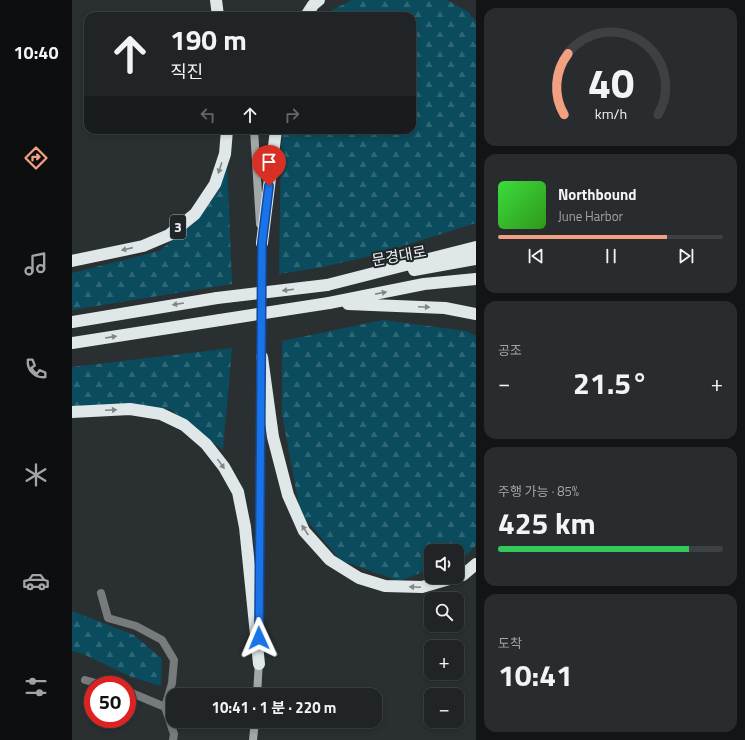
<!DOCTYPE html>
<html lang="ko">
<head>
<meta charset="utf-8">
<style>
  :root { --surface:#202426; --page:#282c2e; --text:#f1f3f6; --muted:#a2a4a7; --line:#3d4143; --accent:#f39f82 }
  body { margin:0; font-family:"Titillium Web","Noto Sans KR",sans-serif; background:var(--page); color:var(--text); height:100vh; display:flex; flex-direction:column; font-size:15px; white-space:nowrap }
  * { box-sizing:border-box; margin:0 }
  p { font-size:13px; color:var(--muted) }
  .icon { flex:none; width:22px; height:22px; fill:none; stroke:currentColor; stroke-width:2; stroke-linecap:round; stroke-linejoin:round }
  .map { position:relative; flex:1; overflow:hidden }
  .side { display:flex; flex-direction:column; gap:8px; padding:8px; background:#121415; width:269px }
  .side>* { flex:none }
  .guide { position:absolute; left:12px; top:12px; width:332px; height:122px; border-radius:12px; box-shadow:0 2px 6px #0003,0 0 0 1px var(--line); background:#202426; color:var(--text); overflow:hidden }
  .fabs { position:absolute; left:352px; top:544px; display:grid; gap:8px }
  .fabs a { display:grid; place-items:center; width:40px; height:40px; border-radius:8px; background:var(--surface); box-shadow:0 2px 6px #0003,0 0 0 1px var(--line); font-size:20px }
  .speed { position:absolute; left:12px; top:676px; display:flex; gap:8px; font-size:20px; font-weight:700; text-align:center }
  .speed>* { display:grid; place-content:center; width:52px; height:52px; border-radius:50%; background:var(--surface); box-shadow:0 2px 6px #0003,0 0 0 1px var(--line); line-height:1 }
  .speed .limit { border:6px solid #d22; background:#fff; color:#111 }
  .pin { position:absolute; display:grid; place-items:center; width:34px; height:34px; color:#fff; margin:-41px -17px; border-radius:50% 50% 50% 0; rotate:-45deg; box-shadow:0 0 4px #0007 }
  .pin .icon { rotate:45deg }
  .me { position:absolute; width:44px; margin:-22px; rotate:359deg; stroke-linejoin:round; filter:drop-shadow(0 0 3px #0008) }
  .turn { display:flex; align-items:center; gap:14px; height:84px; padding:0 20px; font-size:18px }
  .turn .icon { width:52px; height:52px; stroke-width:2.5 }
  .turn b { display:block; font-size:28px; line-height:34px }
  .lanes { display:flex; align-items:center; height:38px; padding:0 20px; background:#0003; justify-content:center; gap:20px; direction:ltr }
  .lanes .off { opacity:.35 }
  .big { font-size:30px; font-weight:700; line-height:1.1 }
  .side .card { flex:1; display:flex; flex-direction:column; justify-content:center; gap:6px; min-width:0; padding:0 14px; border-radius:12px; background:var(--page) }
  .side .dial { align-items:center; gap:0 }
  .dial svg { height:104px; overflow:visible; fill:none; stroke:var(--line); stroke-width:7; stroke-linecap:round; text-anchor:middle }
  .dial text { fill:var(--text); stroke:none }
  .song { display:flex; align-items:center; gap:12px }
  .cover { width:48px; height:48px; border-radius:6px; background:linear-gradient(135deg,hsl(120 70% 55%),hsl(110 70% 35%)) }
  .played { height:4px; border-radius:2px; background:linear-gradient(90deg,var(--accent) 75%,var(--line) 75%) }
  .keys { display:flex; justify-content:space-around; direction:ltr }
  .heat { display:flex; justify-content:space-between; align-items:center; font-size:22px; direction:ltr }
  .charge { height:6px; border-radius:3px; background:linear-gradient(90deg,#34c759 85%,var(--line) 0) }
  .trip { position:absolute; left:94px; top:688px; width:216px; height:40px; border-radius:12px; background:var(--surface); box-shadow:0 2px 6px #0003,0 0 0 1px var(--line); font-weight:700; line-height:40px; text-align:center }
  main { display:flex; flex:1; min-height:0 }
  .tab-bar { display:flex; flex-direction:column; width:72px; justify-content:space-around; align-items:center; background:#0d0e0f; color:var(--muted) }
  .tab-bar .icon { width:28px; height:28px }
  .tab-bar .active { color:var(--accent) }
  .tab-bar b { font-size:18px; color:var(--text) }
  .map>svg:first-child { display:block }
</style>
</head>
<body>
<main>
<nav class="tab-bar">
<b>10:40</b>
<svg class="icon active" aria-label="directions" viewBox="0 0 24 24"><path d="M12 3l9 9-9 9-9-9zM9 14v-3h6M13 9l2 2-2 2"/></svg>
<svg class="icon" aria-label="music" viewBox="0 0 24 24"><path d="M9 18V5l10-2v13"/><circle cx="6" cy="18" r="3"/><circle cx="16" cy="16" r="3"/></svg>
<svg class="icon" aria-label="phone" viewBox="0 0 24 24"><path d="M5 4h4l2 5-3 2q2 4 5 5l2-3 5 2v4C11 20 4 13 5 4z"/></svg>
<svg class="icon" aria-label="climate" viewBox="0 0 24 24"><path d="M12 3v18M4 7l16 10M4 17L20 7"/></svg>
<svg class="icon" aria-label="car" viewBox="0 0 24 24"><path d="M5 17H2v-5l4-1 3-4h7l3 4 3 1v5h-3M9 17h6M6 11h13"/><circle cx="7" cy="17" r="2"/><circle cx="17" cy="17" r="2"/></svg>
<svg class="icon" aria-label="filters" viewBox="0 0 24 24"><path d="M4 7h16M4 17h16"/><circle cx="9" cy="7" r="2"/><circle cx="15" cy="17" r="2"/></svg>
</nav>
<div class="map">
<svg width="404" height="740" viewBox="0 0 404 740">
  <defs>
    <pattern id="forest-firs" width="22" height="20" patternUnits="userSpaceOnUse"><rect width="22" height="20" fill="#0a4c5d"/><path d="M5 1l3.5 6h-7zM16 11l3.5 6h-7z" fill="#2e6675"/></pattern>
  </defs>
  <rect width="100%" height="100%" fill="#2a3032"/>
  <path fill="url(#forest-firs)" d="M280 0H375L396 12 404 21V223L299 256 251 267 207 274 209 151 211 130H340V16H248Z
    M155 161 160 284 0 310V273L87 251 122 223Z
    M311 320 394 331 404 336V545L394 556 385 559V551H359V569L327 581 268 560 228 512 210 414V341Z
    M160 348 151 450 98 409H0V367Z
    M0 611 62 635 90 659 89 686 62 678 11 654 0 651Z"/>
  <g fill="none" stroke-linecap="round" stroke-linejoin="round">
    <path stroke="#787b7c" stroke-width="8" d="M29 593 36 618 64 626 90 640 102 660 100 683 93 707 102 734 101 740
      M13 680 31 685
      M55 691 93 707"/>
    <path stroke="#a2a7a8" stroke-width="8" d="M182 130 188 224
      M189 238 190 362
      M187 610 189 386
      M185 695 187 660
      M181 740 183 721"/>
    <path stroke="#dfe7e9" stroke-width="12" d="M144 0 146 16
      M234 16 241 5 247 0
      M190 243 204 130
      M0 261 71 246 97 235 123 214 143 184 153 154 155 130
      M342 270 404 259
      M255 285 404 247
      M257 303 352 284 404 279
      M276 304 373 308 404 314
      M0 322 145 298
      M0 343 148 320
      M190 357 201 437 216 495 232 531 258 560 287 578 313 586 350 587 391 575 404 564
      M0 412 58 409 89 414 112 425 134 444 152 467 166 492 173 527 187 664"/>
    <path stroke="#dfe7e9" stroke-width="12" d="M145 298 255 285
      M148 320 257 303"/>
  </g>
  <defs><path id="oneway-solid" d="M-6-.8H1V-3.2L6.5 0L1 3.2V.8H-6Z"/></defs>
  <g fill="#808688">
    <use href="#oneway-solid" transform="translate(148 168) rotate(108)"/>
    <use href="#oneway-solid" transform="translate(55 249) rotate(167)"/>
    <use href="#oneway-solid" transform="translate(216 290) rotate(173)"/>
    <use href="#oneway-solid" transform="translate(309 293) rotate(-11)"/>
    <use href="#oneway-solid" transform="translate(106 304) rotate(171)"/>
    <use href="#oneway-solid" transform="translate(352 307) rotate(3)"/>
    <use href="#oneway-solid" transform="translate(39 337) rotate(-9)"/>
    <use href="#oneway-solid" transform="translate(39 410) rotate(-3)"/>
    <use href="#oneway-solid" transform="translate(149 464) rotate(54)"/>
    <use href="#oneway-solid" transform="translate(233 530) rotate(-123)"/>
    <use href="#oneway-solid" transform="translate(343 587) rotate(-177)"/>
  </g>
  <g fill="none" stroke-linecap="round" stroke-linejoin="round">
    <g stroke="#114b97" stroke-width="10">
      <path id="route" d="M187 638 190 243 197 186"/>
    </g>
    <use href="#route" stroke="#1a73e8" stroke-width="7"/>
  </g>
  <g text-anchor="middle" stroke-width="4" stroke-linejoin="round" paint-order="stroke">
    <rect fill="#202628" stroke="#afb3b5" stroke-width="1" x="98" y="215" width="16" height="24" rx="3"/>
    <g font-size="14" font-weight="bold" fill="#ecf0f2">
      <text x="106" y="232">3</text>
    </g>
    <g font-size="15" fill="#ecf0f2" stroke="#202628">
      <text transform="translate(327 256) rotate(-10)" y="5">문경대로</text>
    </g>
  </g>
</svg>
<div class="fabs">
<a><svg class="icon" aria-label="sound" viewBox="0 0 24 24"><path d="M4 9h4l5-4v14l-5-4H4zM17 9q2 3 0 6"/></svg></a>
<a><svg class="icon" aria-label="search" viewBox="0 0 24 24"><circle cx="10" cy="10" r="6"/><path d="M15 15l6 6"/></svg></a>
<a>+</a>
<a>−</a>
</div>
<div class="speed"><div class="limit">50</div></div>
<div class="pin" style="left:197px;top:186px;background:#d93025"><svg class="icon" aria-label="arrive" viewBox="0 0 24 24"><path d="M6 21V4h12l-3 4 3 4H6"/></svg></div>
<svg class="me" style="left:187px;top:638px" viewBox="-20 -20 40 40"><path d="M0-17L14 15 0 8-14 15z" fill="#1a73e8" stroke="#fff" stroke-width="4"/></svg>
<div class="trip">10:41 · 1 분 · 220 m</div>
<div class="guide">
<div class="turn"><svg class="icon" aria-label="ahead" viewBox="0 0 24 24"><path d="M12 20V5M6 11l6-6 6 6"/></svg><div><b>190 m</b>직진</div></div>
<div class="lanes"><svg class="icon off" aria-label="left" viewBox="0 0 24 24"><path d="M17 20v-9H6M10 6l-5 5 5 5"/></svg><svg class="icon" aria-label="ahead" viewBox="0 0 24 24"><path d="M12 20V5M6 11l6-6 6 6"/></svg><svg class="icon off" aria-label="right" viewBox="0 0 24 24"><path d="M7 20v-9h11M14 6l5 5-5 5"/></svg></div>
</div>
</div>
<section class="side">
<div class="card dial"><svg viewBox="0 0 100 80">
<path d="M14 69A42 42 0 1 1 86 69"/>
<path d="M14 69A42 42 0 0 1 17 22" stroke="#f39f82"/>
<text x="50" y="56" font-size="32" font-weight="700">40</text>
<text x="50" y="72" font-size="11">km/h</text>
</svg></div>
<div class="card">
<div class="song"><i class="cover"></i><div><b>Northbound</b><p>June Harbor</p></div></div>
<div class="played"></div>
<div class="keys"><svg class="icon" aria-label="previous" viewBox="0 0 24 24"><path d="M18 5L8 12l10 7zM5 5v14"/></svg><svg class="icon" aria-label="pause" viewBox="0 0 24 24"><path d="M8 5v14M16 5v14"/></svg><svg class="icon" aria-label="next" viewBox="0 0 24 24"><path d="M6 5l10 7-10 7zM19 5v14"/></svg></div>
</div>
<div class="card"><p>공조</p>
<div class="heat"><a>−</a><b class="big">21.5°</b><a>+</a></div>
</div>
<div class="card"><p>주행 가능 · 85%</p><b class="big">425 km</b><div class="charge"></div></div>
<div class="card"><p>도착</p><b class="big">10:41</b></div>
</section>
</main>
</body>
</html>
